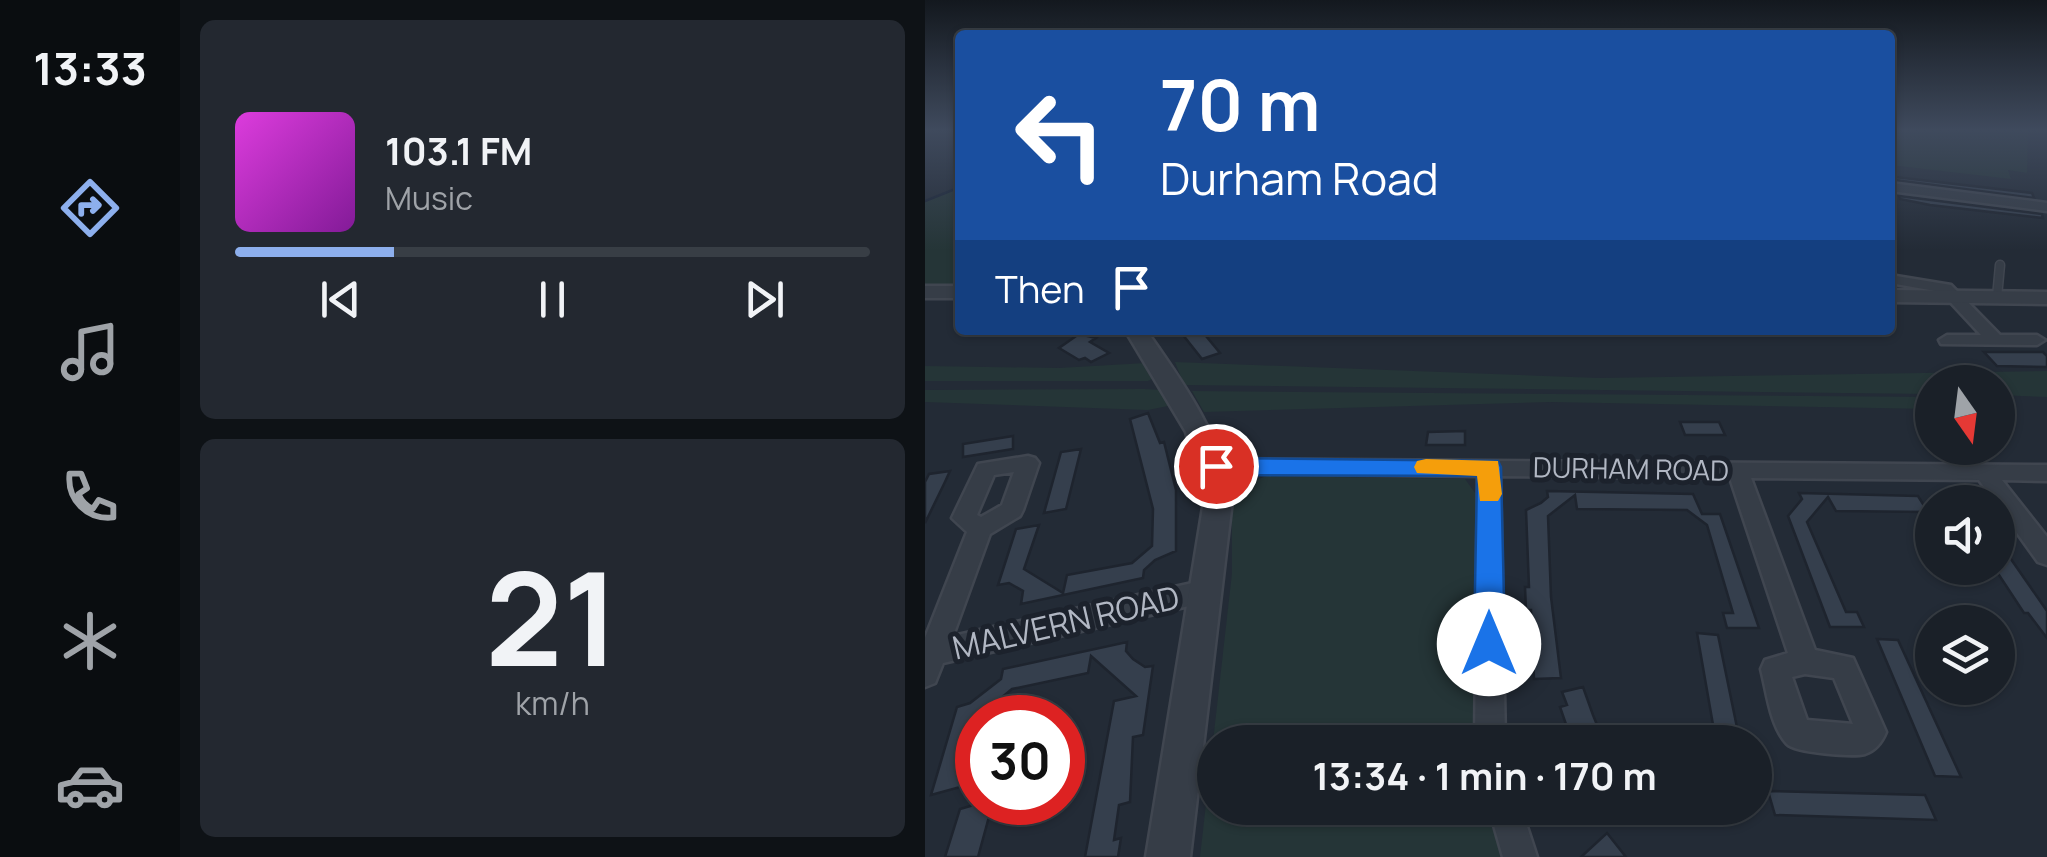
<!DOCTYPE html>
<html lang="en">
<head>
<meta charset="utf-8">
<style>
  :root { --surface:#1a2028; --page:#232830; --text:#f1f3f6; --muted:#9fa3a8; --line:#383e45; --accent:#8dafed }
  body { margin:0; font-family:Manrope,sans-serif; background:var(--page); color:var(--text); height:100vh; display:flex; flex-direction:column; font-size:38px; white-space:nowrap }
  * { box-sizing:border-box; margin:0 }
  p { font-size:32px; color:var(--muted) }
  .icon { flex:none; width:55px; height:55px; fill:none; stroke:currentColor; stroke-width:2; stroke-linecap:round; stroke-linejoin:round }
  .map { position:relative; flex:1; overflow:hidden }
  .side { display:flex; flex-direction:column; gap:20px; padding:20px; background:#0e1216; width:745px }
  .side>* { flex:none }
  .banner { position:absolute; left:30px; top:30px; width:940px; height:305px; border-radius:10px; box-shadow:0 2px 8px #0004,0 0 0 2px var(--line); background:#1a4fa0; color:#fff; overflow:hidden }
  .needle { width:65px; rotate:166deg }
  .fabs { position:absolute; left:990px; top:365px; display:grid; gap:20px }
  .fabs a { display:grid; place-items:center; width:100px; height:100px; border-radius:50%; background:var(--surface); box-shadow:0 2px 8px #0004,0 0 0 2px var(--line); font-size:50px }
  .speed { position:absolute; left:30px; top:695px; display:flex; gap:20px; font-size:50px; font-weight:700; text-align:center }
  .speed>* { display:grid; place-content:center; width:130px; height:130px; border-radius:50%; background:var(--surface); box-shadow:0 2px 8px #0004,0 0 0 2px var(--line); line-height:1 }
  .speed .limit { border:15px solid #d22; background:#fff; color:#111 }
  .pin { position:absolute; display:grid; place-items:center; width:85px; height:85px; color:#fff; margin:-42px; border:5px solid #fff; border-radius:50%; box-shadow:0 2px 10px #0007 }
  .me { position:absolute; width:110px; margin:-55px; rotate:0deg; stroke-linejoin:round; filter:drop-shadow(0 0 8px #0008) }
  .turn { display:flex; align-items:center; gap:35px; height:210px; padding:0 40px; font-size:45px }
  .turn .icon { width:130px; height:130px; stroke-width:2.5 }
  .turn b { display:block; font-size:70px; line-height:85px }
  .then { display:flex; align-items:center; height:95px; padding:0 40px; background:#0003; gap:20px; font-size:38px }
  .side .widget { flex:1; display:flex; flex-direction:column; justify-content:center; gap:15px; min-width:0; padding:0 35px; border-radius:15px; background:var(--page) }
  .side .dial { align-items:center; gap:0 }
  .dial b { font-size:130px; line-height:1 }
  .song { display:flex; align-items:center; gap:30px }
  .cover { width:120px; height:120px; border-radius:15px; background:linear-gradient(135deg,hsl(300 70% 55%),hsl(290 70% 35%)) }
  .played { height:10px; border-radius:5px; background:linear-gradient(90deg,var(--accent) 25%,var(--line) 25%) }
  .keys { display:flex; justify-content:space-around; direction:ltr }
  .trip { position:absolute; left:272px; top:725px; width:575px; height:100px; border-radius:50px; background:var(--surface); box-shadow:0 2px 8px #0004,0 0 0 2px var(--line); font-weight:700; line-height:100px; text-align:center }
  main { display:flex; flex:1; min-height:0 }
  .tab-bar { display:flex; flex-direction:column; width:180px; justify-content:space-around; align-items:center; background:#0a0d10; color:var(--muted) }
  .tab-bar .icon { width:70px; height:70px }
  .tab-bar .current { color:var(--accent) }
  .tab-bar b { font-size:45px; color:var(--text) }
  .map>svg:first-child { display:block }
</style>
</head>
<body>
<main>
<nav class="tab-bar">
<b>13:33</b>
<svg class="icon current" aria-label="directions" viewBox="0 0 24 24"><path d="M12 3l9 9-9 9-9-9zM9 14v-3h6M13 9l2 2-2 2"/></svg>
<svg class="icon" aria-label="music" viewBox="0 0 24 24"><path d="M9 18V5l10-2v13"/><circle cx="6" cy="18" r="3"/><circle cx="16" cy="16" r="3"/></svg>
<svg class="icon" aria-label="phone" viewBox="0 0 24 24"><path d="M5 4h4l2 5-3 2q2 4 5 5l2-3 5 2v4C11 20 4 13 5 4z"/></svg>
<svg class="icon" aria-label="climate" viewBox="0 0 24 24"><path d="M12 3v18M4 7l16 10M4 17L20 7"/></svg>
<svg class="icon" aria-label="car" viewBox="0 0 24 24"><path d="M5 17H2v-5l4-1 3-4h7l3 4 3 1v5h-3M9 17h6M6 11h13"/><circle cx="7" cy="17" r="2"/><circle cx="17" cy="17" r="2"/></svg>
</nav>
<section class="side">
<div class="widget">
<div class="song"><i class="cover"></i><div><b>103.1 FM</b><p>Music</p></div></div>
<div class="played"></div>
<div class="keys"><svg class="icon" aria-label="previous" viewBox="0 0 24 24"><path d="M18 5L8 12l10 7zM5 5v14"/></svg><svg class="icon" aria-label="pause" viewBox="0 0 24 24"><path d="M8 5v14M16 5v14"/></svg><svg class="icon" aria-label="next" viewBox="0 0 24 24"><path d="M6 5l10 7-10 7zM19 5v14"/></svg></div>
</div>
<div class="widget dial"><b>21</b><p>km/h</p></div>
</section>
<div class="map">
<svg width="1122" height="857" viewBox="0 0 1122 857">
  <rect width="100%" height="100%" fill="#232b36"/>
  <path fill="#253537" d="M965 130H1103L1102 173 1083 170 1086 179 965 165Z
    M35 187V286L0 289V201Z
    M250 362 674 378 1122 371V397L1073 395 1072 382H1008L1007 394 259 385Z
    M221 363 229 378 223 381H0V366L134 368Z
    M219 389 237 390 243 406 223 410 0 402V390Z
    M267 391 1007 397 1008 409 625 402 279 412Z
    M342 476 540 479 556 501 551 702 560 742H290V808H573L584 857H275L307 573V497L324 482Z"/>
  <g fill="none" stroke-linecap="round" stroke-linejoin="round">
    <path stroke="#182233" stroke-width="2.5" d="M14 130 35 133
      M0 201 35 187"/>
  </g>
  <path fill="#353f4d" stroke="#1e242e" stroke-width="2.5" d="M970 177 1107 193 1109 198 970 180Z
    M974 196 1117 214 1118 218 1005 205 975 199Z
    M254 330H276L295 353 277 359Z
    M154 334 171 338 165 342 184 353 166 362 160 358 154 360 134 348Z
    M1059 352H1118L1122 356V367L1072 366Z
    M223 413 235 443 239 442 251 490V551L230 560 219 570 218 578 96 604 98 591 84 583 73 585 91 529 114 525 99 569 138 593 142 575 207 563 227 546 228 509 205 419Z
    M755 422H794L800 435H760Z
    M540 431V445H501L503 432Z
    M88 436V449L38 457V444Z
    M156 449 141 509 119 513 136 452Z
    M25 471 19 484 0 523V482L4 474Z
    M622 491 768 494 777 514H795L834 628H802L798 613H808L782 525 762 510 652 509 650 495 623 516 626 597 636 678 609 679 606 610H601L600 587H604L601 510 616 503 623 497Z
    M874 493 993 496 1003 512 911 511 903 497 882 522 921 612H932L939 627H905L863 516 877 499Z
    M1072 539 1122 611V638L1103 613H1099L1072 572Z
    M772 633 793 635 815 742H791Z
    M952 639 973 640 1036 777 1010 776Z
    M202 642 201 651 208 659 220 667 228 666 218 735 208 737 205 802 194 805 189 840 196 838 193 857H160L189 701 211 696 166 656 163 673 87 689 52 718V743L39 786 6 795 32 707 45 703 76 679 78 669Z
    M658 687 668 715 679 742H653L649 732 644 733 635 707 642 705 637 692Z
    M843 791 1000 795 1011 820 850 815Z
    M59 802H68L53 857H20L35 809Z
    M682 833 701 857H656Z"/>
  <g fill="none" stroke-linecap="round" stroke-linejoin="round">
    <g stroke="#404650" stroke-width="11">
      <path id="service" d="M1072 297 1075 265"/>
    </g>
    <g stroke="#404650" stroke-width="5">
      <path id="minor" d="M965 183 1122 203V211L965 191Z
        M965 275 1026 285 1075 335H1112L1120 340 1112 345 1016 344 1014 340 1022 335H1056L1016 292 965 283Z
        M103 456 110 458 114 463 98 510 95 516 65 534 28 636 281 580 290 583 294 591 290 599 281 602 18 663 10 683 0 687V638L42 532 27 518 53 464ZM89 472 77 505 56 517 52 515 69 475Z
        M291 459 1122 465V481L1077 480 1122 537V565L1113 562 1054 480 826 478 890 650 928 658 961 732C957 742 951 750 940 754 928 757 871 753 862 744 845 726 842 692 836 669L840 660 863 653 805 478 575 476 580 742H550L553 476 291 473 283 471 280 466 283 461ZM880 674 909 678 928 724 882 720 867 677Z
        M564 808H596L612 857H578Z"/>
    </g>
    <g stroke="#404650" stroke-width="5">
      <path id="tertiary" d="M0 286H35V298H0Z
        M965 290 1122 292V304L965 302Z
        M200 330H221C259 384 296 435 307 501L265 857H221L279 501 261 432Z"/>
    </g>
    <use href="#service" stroke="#363d47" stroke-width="8"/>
    <use href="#minor" fill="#363d47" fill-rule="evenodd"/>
    <use href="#tertiary" fill="#363d47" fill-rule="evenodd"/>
  </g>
  <linearGradient id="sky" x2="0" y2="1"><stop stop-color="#13181e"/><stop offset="0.52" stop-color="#3f4a5d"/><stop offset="1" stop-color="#3f4a5d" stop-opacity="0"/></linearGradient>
  <rect width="1122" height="250" fill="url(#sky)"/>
  <path fill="#1a73e8" stroke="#114b97" stroke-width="2.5" d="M291 458 573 461 576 467 580 644 575 653 564 657 553 653 549 644 552 476 291 475 279 466Z"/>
  <path fill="#f59e0b" d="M501 459 573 461 577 494 573 501H555L552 476 492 473 489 467 492 461Z"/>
  <g text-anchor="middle" stroke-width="10" stroke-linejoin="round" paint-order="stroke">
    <g font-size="28" fill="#b1b7c3" stroke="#1c222c">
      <text transform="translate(706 469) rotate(1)" y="10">DURHAM ROAD</text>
    </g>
    <g font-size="32" fill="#b1b7c3" stroke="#1c222c">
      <text transform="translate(141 623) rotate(-13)" y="11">MALVERN ROAD</text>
    </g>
  </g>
</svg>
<div class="fabs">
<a><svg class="needle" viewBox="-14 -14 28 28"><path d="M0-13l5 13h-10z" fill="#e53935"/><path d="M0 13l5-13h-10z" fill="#9fa3a8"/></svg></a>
<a><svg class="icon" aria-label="sound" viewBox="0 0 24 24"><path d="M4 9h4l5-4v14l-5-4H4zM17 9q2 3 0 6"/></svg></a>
<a><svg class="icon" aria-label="layers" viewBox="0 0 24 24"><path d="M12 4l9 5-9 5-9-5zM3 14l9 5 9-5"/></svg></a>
</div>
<div class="speed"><div class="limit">30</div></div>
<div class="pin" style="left:291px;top:466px;background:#d93025"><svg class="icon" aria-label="arrive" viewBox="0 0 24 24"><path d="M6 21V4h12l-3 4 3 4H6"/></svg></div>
<svg class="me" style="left:564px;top:644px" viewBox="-20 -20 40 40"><circle r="19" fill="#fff"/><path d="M0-13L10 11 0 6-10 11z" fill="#1a73e8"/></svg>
<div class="trip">13:34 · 1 min · 170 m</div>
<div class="banner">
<div class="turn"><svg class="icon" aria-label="left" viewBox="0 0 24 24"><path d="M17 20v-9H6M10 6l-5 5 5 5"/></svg><div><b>70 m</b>Durham Road</div></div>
<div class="then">Then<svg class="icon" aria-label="arrive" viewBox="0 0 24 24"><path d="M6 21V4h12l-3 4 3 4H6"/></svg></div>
</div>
</div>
</main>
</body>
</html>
